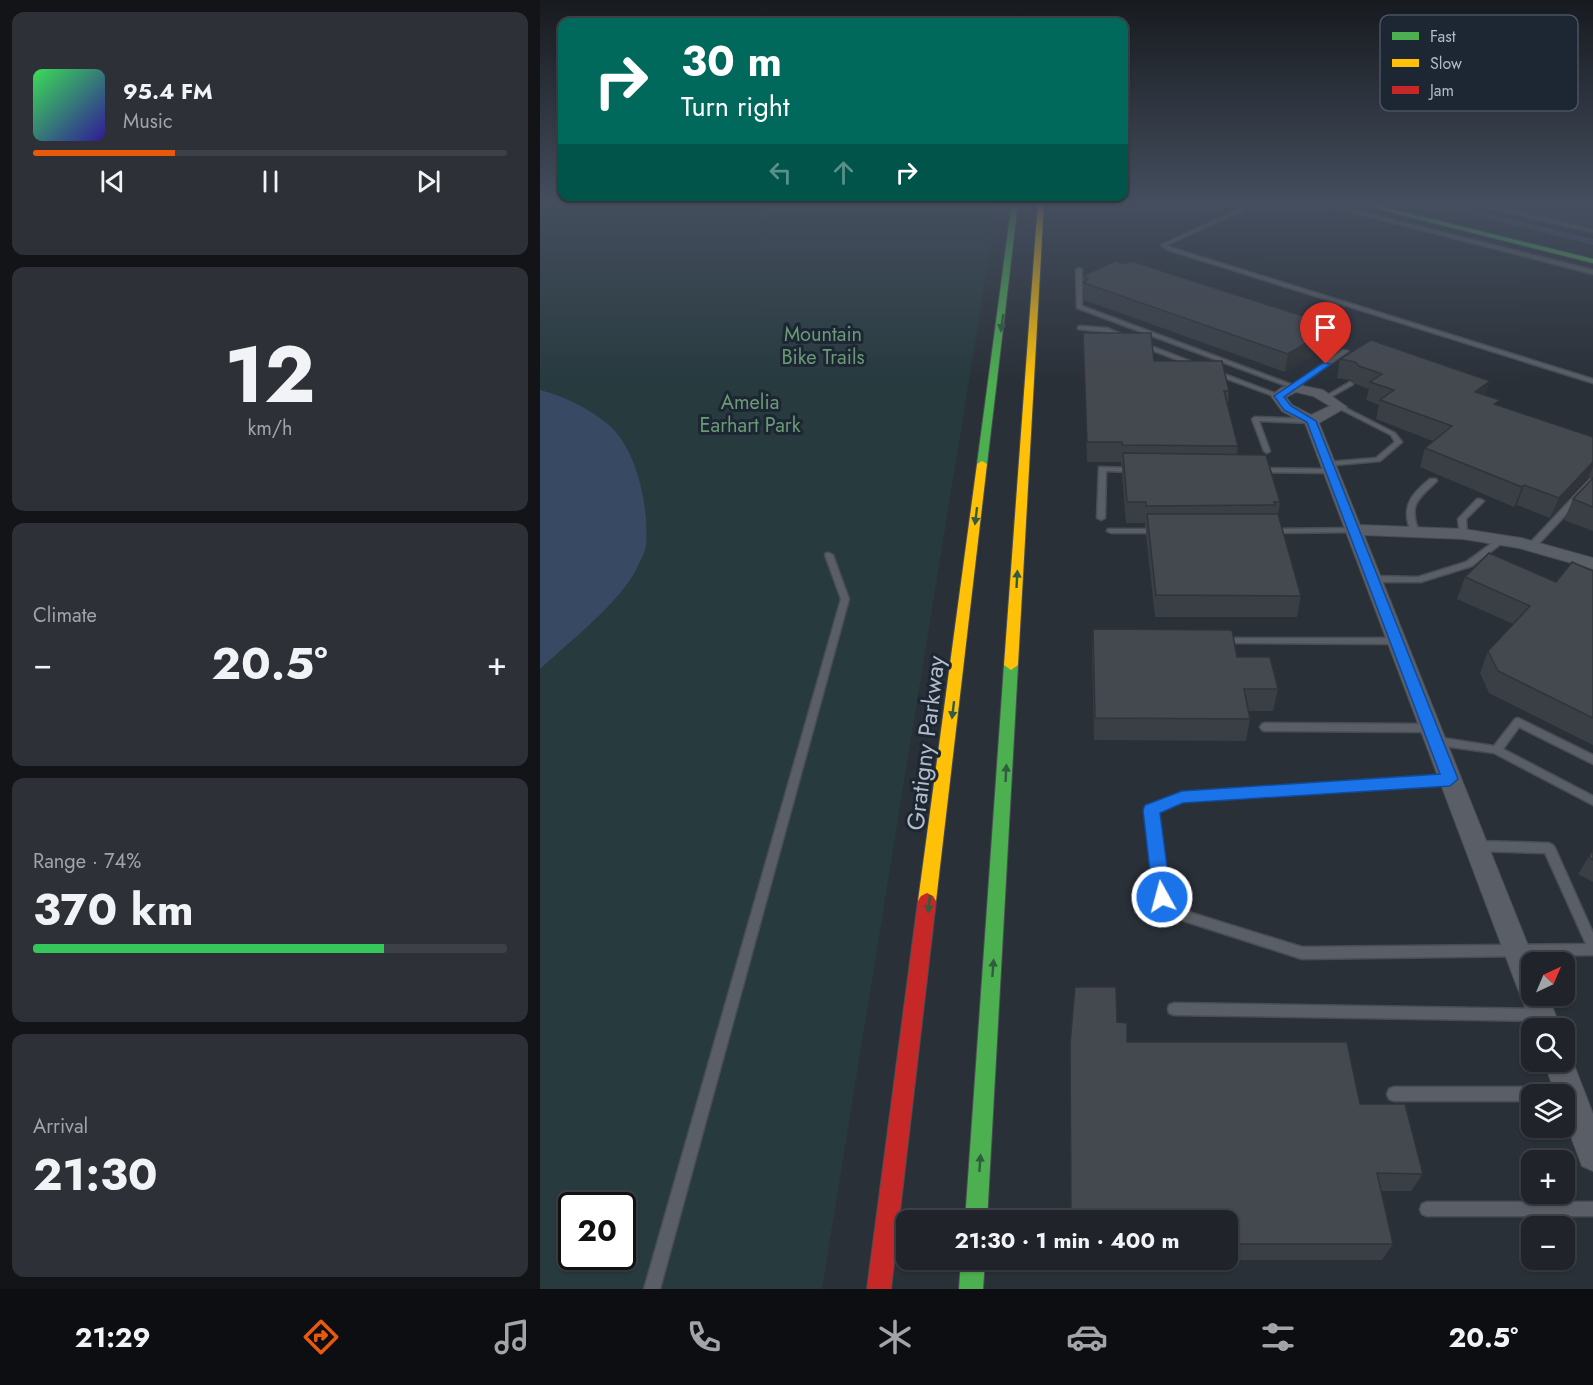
<!DOCTYPE html>
<html lang="en">
<head>
<meta charset="utf-8">
<style>
  :root { --surface:#20242a; --page:#2d3036; --text:#f1f3f6; --muted:#a2a4a8; --line:#3d4147; --accent:#ea580c }
  body { margin:0; font-family:Jost,sans-serif; background:var(--page); color:var(--text); height:100vh; display:flex; flex-direction:column; font-size:22px; white-space:nowrap }
  * { box-sizing:border-box; margin:0 }
  p { font-size:20px; color:var(--muted) }
  .icon { flex:none; width:33px; height:33px; fill:none; stroke:currentColor; stroke-width:2; stroke-linecap:round; stroke-linejoin:round }
  .map { position:relative; flex:1; overflow:hidden }
  .drawer { display:flex; flex-direction:column; gap:12px; padding:12px; background:#121417; width:540px }
  .drawer>* { flex:none }
  .hud { position:absolute; left:18px; top:18px; width:570px; height:183px; border-radius:12px; box-shadow:0 2px 4px #0004,0 0 0 2px var(--line); background:#00695c; color:#fff; overflow:hidden }
  .needle { width:39px; rotate:44deg }
  .fabs { position:absolute; left:981px; top:952px; display:grid; gap:12px }
  .fabs a { display:grid; place-items:center; width:54px; height:54px; border-radius:12px; background:var(--surface); box-shadow:0 2px 4px #0004,0 0 0 2px var(--line); font-size:30px }
  .speed { position:absolute; left:18px; top:1192px; display:flex; gap:12px; font-size:30px; font-weight:700; text-align:center }
  .speed>* { display:grid; place-content:center; width:78px; height:78px; border-radius:50%; background:var(--surface); box-shadow:0 2px 4px #0004,0 0 0 2px var(--line); line-height:1 }
  .speed .limit { border:3px solid #111; border-radius:9px; background:#fff; color:#111 }
  .pin { position:absolute; display:grid; place-items:center; width:51px; height:51px; color:#fff; margin:-62px -26px; border-radius:50% 50% 50% 0; rotate:-45deg; box-shadow:0 0 6px #0007 }
  .pin .icon { rotate:45deg }
  .me { position:absolute; width:66px; margin:-33px; rotate:353deg; stroke-linejoin:round; filter:drop-shadow(0 0 4px #0008) }
  .turn { display:flex; align-items:center; gap:21px; height:126px; padding:0 24px; font-size:27px }
  .turn .icon { width:78px; height:78px; stroke-width:2.5 }
  .turn b { display:block; font-size:42px; line-height:51px }
  .lanes { display:flex; align-items:center; height:57px; padding:0 24px; background:#0003; justify-content:center; gap:30px; direction:ltr }
  .lanes .off { opacity:.35 }
  .big { font-size:45px; font-weight:700; line-height:1.1 }
  .drawer .card { flex:1; display:flex; flex-direction:column; justify-content:center; gap:9px; min-width:0; padding:0 21px; border-radius:12px; background:var(--page) }
  .drawer .dial { align-items:center; gap:0 }
  .dial b { font-size:78px; line-height:1 }
  .song { display:flex; align-items:center; gap:18px }
  .cover { width:72px; height:72px; border-radius:9px; background:linear-gradient(135deg,hsl(130 70% 55%),hsl(250 70% 35%)) }
  .played { height:6px; border-radius:3px; background:linear-gradient(90deg,var(--accent) 30%,var(--line) 30%) }
  .keys { display:flex; justify-content:space-around; direction:ltr }
  .heat { display:flex; justify-content:space-between; align-items:center; font-size:33px; direction:ltr }
  .charge { height:9px; border-radius:4px; background:linear-gradient(90deg,#34c759 74%,var(--line) 0) }
  .trip { position:absolute; left:356px; top:1210px; width:342px; height:60px; border-radius:12px; background:var(--surface); box-shadow:0 2px 4px #0004,0 0 0 2px var(--line); font-weight:700; line-height:60px; text-align:center }
  .dock { display:flex; height:96px; justify-content:space-around; align-items:center; background:#0d0e11; color:var(--muted) }
  .dock .icon { width:42px; height:42px }
  .dock .on { color:var(--accent) }
  .dock b { font-size:27px; color:var(--text) }
  main { display:flex; flex:1; min-height:0 }
  .map>svg:first-child { display:block }
</style>
</head>
<body>
<main>
<section class="drawer">
<div class="card">
<div class="song"><i class="cover"></i><div><b>95.4 FM</b><p>Music</p></div></div>
<div class="played"></div>
<div class="keys"><svg class="icon" aria-label="previous" viewBox="0 0 24 24"><path d="M18 5L8 12l10 7zM5 5v14"/></svg><svg class="icon" aria-label="pause" viewBox="0 0 24 24"><path d="M8 5v14M16 5v14"/></svg><svg class="icon" aria-label="next" viewBox="0 0 24 24"><path d="M6 5l10 7-10 7zM19 5v14"/></svg></div>
</div>
<div class="card dial"><b>12</b><p>km/h</p></div>
<div class="card"><p>Climate</p>
<div class="heat"><a>−</a><b class="big">20.5°</b><a>+</a></div>
</div>
<div class="card"><p>Range · 74%</p><b class="big">370 km</b><div class="charge"></div></div>
<div class="card"><p>Arrival</p><b class="big">21:30</b></div>
</section>
<div class="map">
<svg width="1053" height="1289" viewBox="0 0 1053 1289">
  <rect width="100%" height="100%" fill="#2a3038"/>
  <path fill="#313a48" d="M914 202H1053V235Z"/>
  <path fill="#273a3e" fill-rule="evenodd" d="M0 202H455L452 238 282 1289H0ZM32 1206H82V1257H32Z"/>
  <path fill="#384963" d="M0 390C24 396 50 409 69 425 98 451 109 508 106 545 105 553 99 563 96 570 78 604 28 643 0 669Z"/>
  <g fill="none" stroke-linecap="round" stroke-linejoin="round">
    <path fill="#384963" fill-rule="evenodd" d="M881 202H900L1053 239V245Z"/>
    <g stroke="#484c53" stroke-width="3">
      <path id="lane" d="M715 202H721L627 245 632 248 1053 379V383L628 250 621 245Z
        M772 202H781L1053 270V274Z
        M926 202H935L965 209 977 202H983L969 210 1053 230V232Z
        M539 268 542 270V306L753 385 803 350 808 351 756 388H752L537 308 536 270Z
        M540 326 567 328 588 337 585 339 566 332 538 329V327Z
        M603 343 660 365 661 366 656 367 601 346V344Z
        M676 371 740 395 741 396 736 397 674 374V372Z
        M810 382 813 384 812 385 789 398 784 397Z
        M800 405 855 433 862 442 840 461 785 466 784 464 788 462 836 458 855 442 851 435 798 408 797 407Z
        M715 417 771 419 774 421 771 423 719 421 730 451 727 453 724 451 712 419Z
        M559 467 593 468 597 470 593 472 566 471 565 518 561 520 557 518Z
        M718 468 790 469 794 471 790 473 721 472H718Z
        M890 479H896L897 481C878 499 868 504 879 532L875 534H872C860 508 870 495 890 479Z
        M1050 479H1053V485L995 548H989L988 546 989 544Z
        M937 499H940L944 501 926 519 927 534 923 536H920L918 519Z
        M816 528 820 530 819 532 731 533 727 531 731 529Z
        M568 529H618L622 531 618 533H571L567 531Z
        M959 538H962L966 540 932 566 881 582H834L830 579 834 576 878 577 926 562Z
        M286 553H289L293 555 309 599 120 1289H104L301 599 285 555Z
        M683 638H858L862 641 858 644 680 643 679 641Z
        M978 718 1053 755V764L979 727 963 749 1053 796V805L954 753 896 745 892 744 891 741 892 738 896 737 954 746 975 719Z
        M725 723 891 724 894 725 896 728 894 731 891 732 725 731 722 730 720 727 722 724Z
        M910 775 914 776 915 779 914 782 910 783 643 801 617 812 627 894 652 913 762 947 1046 944 1005 853 937 851 933 849 931 846 933 843 937 841 1009 843 1013 845 1015 848 1053 933V955L762 959 644 921 618 901 616 897 606 810 607 807 638 794Z
        M634 1003 999 1009 1004 1011 1005 1015 1004 1019 999 1021 634 1015 629 1013 628 1009 629 1005Z
        M854 1087H1026L1031 1089 1033 1094 1031 1099 1024 1101V1095H992V1101H854L849 1099 847 1094 849 1089Z
        M887 1202H1053V1216H887L882 1214 880 1209 882 1204Z"/>
    </g>
    <g stroke="#484c53" stroke-width="2">
      <path id="street" d="M754 384 783 390 807 407 779 423 820 525 923 529 981 538 1053 558V569L979 548 923 539 824 535 995 963H992V996H1008L1021 1029H993L765 423 742 411 731 396 741 388ZM756 392 773 396 790 406 771 415 752 405 746 397Z
        M1024 1050 1029 1052 1053 1114V1171L1042 1166 1024 1118V1095H1016L1004 1062H1024Z"/>
    </g>
    <g stroke="#484c53" stroke-width="2">
      <path id="fast" d="M472 202H478L447 464 442 467 437 464Z
        M810 202H823L1053 259V263Z
        M471 660 478 665 447 1221H425L464 665Z
        M421 1260H445L443 1289H419Z"/>
    </g>
    <g stroke="#484c53" stroke-width="2">
      <path id="slow" d="M498 202H504L478 665 471 670 464 665Z
        M442 461 447 464 396 901 393 906 387 909 381 906 378 901 437 464Z"/>
    </g>
    <g stroke="#484c53" stroke-width="2">
      <path id="jam" d="M387 893 393 896 396 901 351 1289H327L378 901 381 896Z"/>
    </g>
    <use href="#lane" fill="#5a5e66" fill-rule="evenodd"/>
    <use href="#street" fill="#5a5e66" fill-rule="evenodd"/>
    <use href="#fast" fill="#4caf50" fill-rule="evenodd"/>
    <use href="#slow" fill="#ffc107" fill-rule="evenodd"/>
    <use href="#jam" fill="#c62828" fill-rule="evenodd"/>
  </g>
  <path fill="#3a3f45" d="M544 275 790 344 745 372 544 300Z
    M543 333 689 391 688 405 698 446 697 455 740 502 738 515 761 596 757 617H615L606 535V527H605V523H586L582 473V465H581V462H547Z
    M831 340 945 395 958 405 1053 437V477H1048L1010 518 977 505 974 507 880 467 885 448 893 441 836 419 839 405 826 400 829 389 815 384 811 380 797 378 800 359Z
    M1053 478V531L1024 520 1033 499Z
    M1053 571V745L949 693 940 673 948 651 973 624 917 599 925 577 1016 582Z
    M553 629 697 657 738 689 733 711H708L710 719 706 741 554 740 552 651Z
    M1053 850V882L1038 874Z
    M535 987H576L577 1022 587 1023V1042H807L820 1104H865L883 1174 871 1191H841L853 1244 842 1260H687V1221H531L530 1043Z"/>
  <path fill="#303338" d="M794 326 790 344 745 372 748 354Z
    M950 381 944 400 935 392Z
    M1053 462V467L1048 477 1010 518 1019 498Z
    M984 485 977 505 974 507 982 487Z"/>
  <path fill="#444950" stroke="#303338" stroke-width="1.5" d="M576 261 584 264 591 261 794 326 748 354 544 283 548 279 544 275Z
    M543 333H611L614 361H682L689 391H684L698 446 582 445V442H547Z
    M831 340 950 381 935 392 960 400 954 404 1053 437V462L1019 498 984 485 982 487 885 448 912 426 840 400 854 390 830 382 842 374 819 366 815 362 800 359Z
    M583 453 726 455 740 502H734L735 505 606 506V502H587Z
    M1053 478V507L1033 499Z
    M607 514H738L761 596 616 595Z
    M949 553 1016 582 1032 562 1053 571V718L958 671 948 651 990 606 925 577Z
    M553 629 692 630 697 657H730L738 689H704L710 719 555 718Z
    M1053 850V860L1049 857Z
    M535 987H576L577 1022 587 1023V1042H807L820 1104H865L883 1174 837 1173 853 1244H687V1221H531L530 1043Z"/>
  <defs><path id="oneway-solid" d="M-6-.8H1V-3.2L6.5 0L1 3.2V.8H-6Z" transform="scale(1.5)"/></defs>
  <g fill="#305d3f">
    <use href="#oneway-solid" transform="translate(462 323) rotate(98)"/>
    <use href="#oneway-solid" transform="translate(436 516) rotate(97)"/>
    <use href="#oneway-solid" transform="translate(477 579) rotate(-87)"/>
    <use href="#oneway-solid" transform="translate(413 710) rotate(97)"/>
    <use href="#oneway-solid" transform="translate(466 773) rotate(-87)"/>
    <use href="#oneway-solid" transform="translate(389 904) rotate(97)"/>
    <use href="#oneway-solid" transform="translate(453 968) rotate(-86)"/>
    <use href="#oneway-solid" transform="translate(440 1163) rotate(-86)"/>
  </g>
  <linearGradient id="sky" x2="0" y2="1"><stop stop-color="#171a1f"/><stop offset="0.53" stop-color="#444e5e"/><stop offset="1" stop-color="#444e5e" stop-opacity="0"/></linearGradient>
  <rect width="1053" height="383" fill="url(#sky)"/>
  <path fill="#1a73e8" stroke="#114b97" stroke-width="1.5" d="M783 363 791 364 744 397 751 406 776 421 918 779 910 786 643 803 620 813 631 897 628 902 622 905 616 902 613 897 603 810 605 805 642 791 900 774 767 422 744 410 734 396Z"/>
  <g text-anchor="middle" stroke-width="6" stroke-linejoin="round" paint-order="stroke">
    <g font-size="20" fill="#6b9a76" stroke="#1d2633">
      <text x="283" y="341">Mountain<tspan x="283" dy="23">Bike Trails</tspan></text>
      <text x="210" y="409">Amelia<tspan x="210" dy="23">Earhart Park</tspan></text>
    </g>
    <g font-size="24" fill="#b4bcc9" stroke="#1d2633">
      <text transform="translate(386 743) rotate(-83)" y="8">Gratigny Parkway</text>
    </g>
  </g>
  <rect x="840" y="15" width="198" height="96" rx="9" fill="#1d2633" stroke="#4a5360" stroke-width="1.5"/>
  <rect x="852" y="32" width="27" height="8" fill="#4caf50"/>
  <rect x="852" y="59" width="27" height="8" fill="#ffc107"/>
  <rect x="852" y="86" width="27" height="8" fill="#c62828"/>
  <g font-size="16" fill="#b4bcc9">
    <text x="890" y="42">Fast</text>
    <text x="890" y="69">Slow</text>
    <text x="890" y="96">Jam</text>
  </g>
</svg>
<div class="fabs">
<a><svg class="needle" viewBox="-14 -14 28 28"><path d="M0-13l5 13h-10z" fill="#e53935"/><path d="M0 13l5-13h-10z" fill="#a2a4a8"/></svg></a>
<a><svg class="icon" aria-label="search" viewBox="0 0 24 24"><circle cx="10" cy="10" r="6"/><path d="M15 15l6 6"/></svg></a>
<a><svg class="icon" aria-label="layers" viewBox="0 0 24 24"><path d="M12 4l9 5-9 5-9-5zM3 14l9 5 9-5"/></svg></a>
<a>+</a>
<a>−</a>
</div>
<div class="speed"><div class="limit">20</div></div>
<div class="pin" style="left:786px;top:364px;background:#d93025"><svg class="icon" aria-label="arrive" viewBox="0 0 24 24"><path d="M6 21V4h12l-3 4 3 4H6"/></svg></div>
<svg class="me" style="left:622px;top:897px" viewBox="-20 -20 40 40"><circle r="17" fill="#1a73e8" stroke="#fff" stroke-width="3"/><path d="M0-11L8 9 0 5-8 9z" fill="#fff"/></svg>
<div class="trip">21:30 · 1 min · 400 m</div>
<div class="hud">
<div class="turn"><svg class="icon" aria-label="right" viewBox="0 0 24 24"><path d="M7 20v-9h11M14 6l5 5-5 5"/></svg><div><b>30 m</b>Turn right</div></div>
<div class="lanes"><svg class="icon off" aria-label="left" viewBox="0 0 24 24"><path d="M17 20v-9H6M10 6l-5 5 5 5"/></svg><svg class="icon off" aria-label="ahead" viewBox="0 0 24 24"><path d="M12 20V5M6 11l6-6 6 6"/></svg><svg class="icon" aria-label="right" viewBox="0 0 24 24"><path d="M7 20v-9h11M14 6l5 5-5 5"/></svg></div>
</div>
</div>
</main>
<nav class="dock">
<b>21:29</b>
<svg class="icon on" aria-label="directions" viewBox="0 0 24 24"><path d="M12 3l9 9-9 9-9-9zM9 14v-3h6M13 9l2 2-2 2"/></svg>
<svg class="icon" aria-label="music" viewBox="0 0 24 24"><path d="M9 18V5l10-2v13"/><circle cx="6" cy="18" r="3"/><circle cx="16" cy="16" r="3"/></svg>
<svg class="icon" aria-label="phone" viewBox="0 0 24 24"><path d="M5 4h4l2 5-3 2q2 4 5 5l2-3 5 2v4C11 20 4 13 5 4z"/></svg>
<svg class="icon" aria-label="climate" viewBox="0 0 24 24"><path d="M12 3v18M4 7l16 10M4 17L20 7"/></svg>
<svg class="icon" aria-label="car" viewBox="0 0 24 24"><path d="M5 17H2v-5l4-1 3-4h7l3 4 3 1v5h-3M9 17h6M6 11h13"/><circle cx="7" cy="17" r="2"/><circle cx="17" cy="17" r="2"/></svg>
<svg class="icon" aria-label="filters" viewBox="0 0 24 24"><path d="M4 7h16M4 17h16"/><circle cx="9" cy="7" r="2"/><circle cx="15" cy="17" r="2"/></svg>
<b>20.5°</b>
</nav>
</body>
</html>
